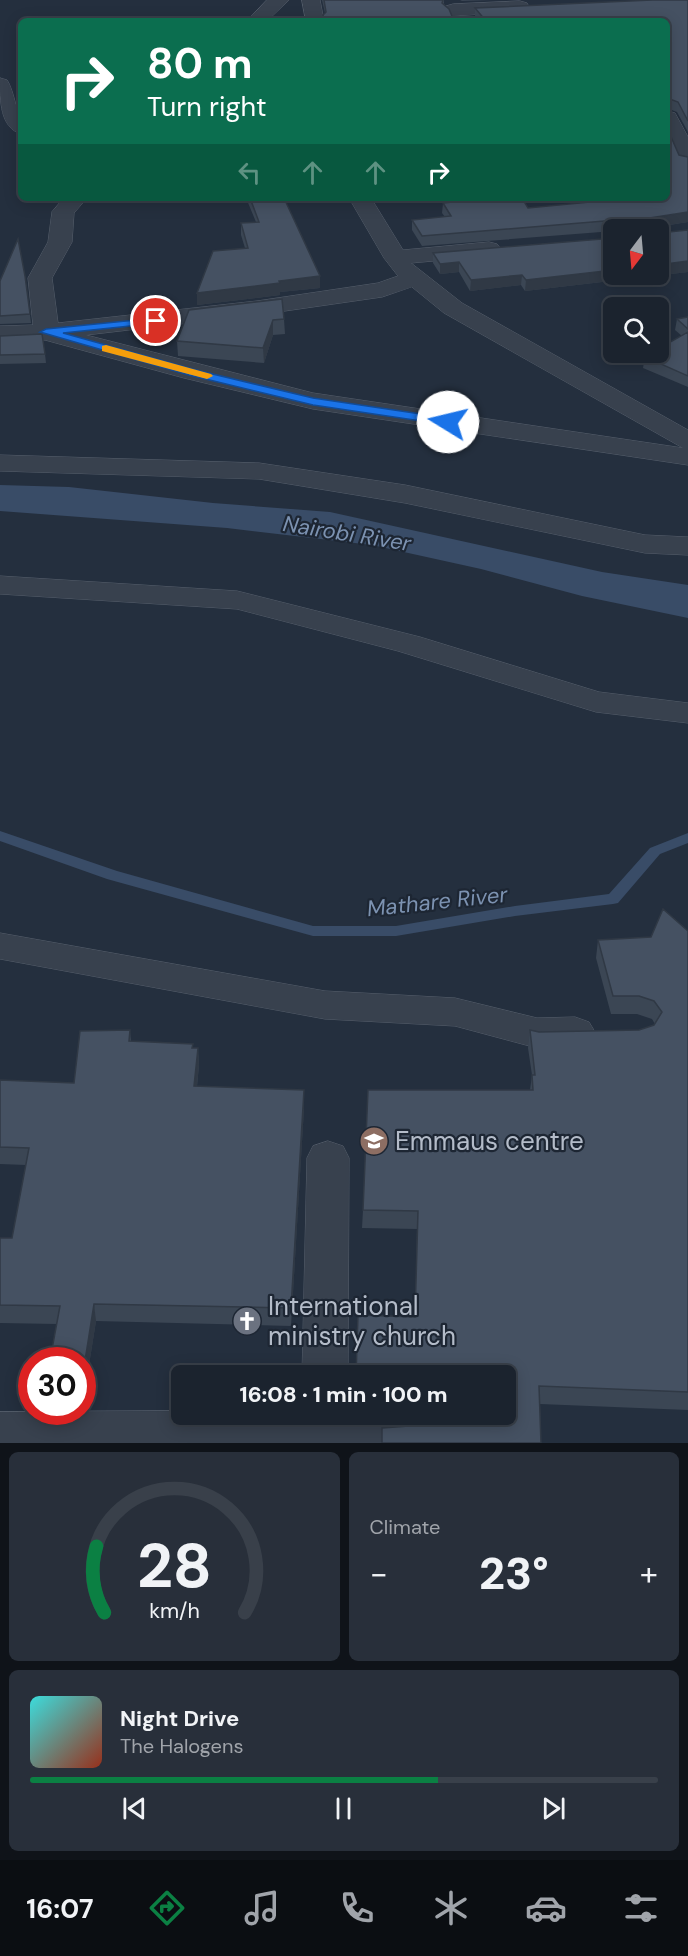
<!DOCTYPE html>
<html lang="en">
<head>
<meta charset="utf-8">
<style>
  :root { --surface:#1b232e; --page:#282f3a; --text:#f1f3f6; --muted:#a0a4aa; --line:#39404a; --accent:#0b8043 }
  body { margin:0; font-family:"DM Sans",sans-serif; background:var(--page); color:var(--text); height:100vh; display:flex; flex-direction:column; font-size:22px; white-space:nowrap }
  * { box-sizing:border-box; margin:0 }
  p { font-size:20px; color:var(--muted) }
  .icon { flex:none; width:33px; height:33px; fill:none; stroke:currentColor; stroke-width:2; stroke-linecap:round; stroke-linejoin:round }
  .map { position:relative; height:1443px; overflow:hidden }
  .details { display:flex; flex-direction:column; gap:9px; padding:9px; background:#0f1319; flex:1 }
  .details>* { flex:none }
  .banner { position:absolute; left:18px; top:18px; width:652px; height:183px; border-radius:9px; box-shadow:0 3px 15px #0003,0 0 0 2px var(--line); background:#0b6e4f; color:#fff; overflow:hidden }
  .needle { width:39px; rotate:196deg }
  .buttons { position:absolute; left:603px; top:219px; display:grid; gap:12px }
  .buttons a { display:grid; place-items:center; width:66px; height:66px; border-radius:9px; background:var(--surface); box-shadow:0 3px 15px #0003,0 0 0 2px var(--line); font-size:30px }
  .speed { position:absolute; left:18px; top:1347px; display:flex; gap:12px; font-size:30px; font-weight:700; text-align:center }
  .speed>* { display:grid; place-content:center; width:78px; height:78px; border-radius:50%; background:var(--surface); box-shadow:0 3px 15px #0003,0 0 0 2px var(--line); line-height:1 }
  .speed .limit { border:9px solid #d22; background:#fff; color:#111 }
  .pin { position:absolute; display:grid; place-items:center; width:51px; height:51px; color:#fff; margin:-26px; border:3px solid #fff; border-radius:50%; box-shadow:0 2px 6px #0007 }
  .me { position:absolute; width:66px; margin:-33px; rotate:279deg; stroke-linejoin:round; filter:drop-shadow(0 0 4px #0008) }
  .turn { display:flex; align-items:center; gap:21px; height:126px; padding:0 30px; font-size:27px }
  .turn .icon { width:78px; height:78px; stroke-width:2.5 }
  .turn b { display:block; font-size:42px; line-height:51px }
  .lanes { display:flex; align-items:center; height:57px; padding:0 30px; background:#0003; justify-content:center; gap:30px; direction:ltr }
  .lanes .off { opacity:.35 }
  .big { font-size:45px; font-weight:800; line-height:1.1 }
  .details .tile { flex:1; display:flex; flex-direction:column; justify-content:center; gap:9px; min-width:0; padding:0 21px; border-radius:9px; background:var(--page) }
  .details .dial { align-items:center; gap:0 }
  .dial svg { height:156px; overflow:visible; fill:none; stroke:var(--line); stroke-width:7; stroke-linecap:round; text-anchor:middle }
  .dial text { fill:var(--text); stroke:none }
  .song { display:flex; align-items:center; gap:18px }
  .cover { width:72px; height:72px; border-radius:9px; background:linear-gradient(135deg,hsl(180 70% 55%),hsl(10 70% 35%)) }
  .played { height:6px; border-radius:3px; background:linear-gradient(90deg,var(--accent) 65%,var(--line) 65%) }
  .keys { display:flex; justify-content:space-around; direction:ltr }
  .heat { display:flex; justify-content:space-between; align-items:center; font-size:33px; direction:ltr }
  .details .tiles { flex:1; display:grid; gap:9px; grid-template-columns:1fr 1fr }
  .tile:last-child { grid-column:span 2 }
  .trip { position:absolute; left:171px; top:1365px; width:345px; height:60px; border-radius:9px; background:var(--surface); box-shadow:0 3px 15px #0003,0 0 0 2px var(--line); font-weight:800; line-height:60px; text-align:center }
  .menu { display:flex; height:96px; justify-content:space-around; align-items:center; background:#0b0e12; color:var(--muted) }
  .menu .icon { width:42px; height:42px }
  .menu .selected { color:var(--accent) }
  .menu b { font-size:27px; color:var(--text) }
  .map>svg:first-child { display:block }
</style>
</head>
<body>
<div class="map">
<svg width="688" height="1443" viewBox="0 0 688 1443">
  <rect width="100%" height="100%" fill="#242f3e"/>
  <path fill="#394c67" d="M0 485 69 487 213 503 330 512 602 572 688 585V618L582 596 481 569 372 545 227 528 0 511Z"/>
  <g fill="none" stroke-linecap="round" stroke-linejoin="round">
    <path fill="#394c67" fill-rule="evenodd" d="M0 831 117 871 313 926H396L515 906 609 894 650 848 688 833V843L660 854 618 903 613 904 515 916 396 936H313L107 879 0 841Z"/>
    <g stroke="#565f6c" stroke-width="1">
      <path id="minor" d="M267 0H289L267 21H247Z
        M302 0H320L324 21H306Z
        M520 1 527 3 529 7 527 11 453 16 446 14 444 10 446 6 453 4Z
        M0 78 7 80C13 88 21 124 21 134 0 127 0 102 0 78Z
        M668 111 675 113 688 137V166L680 164 668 138Z
        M64 198H87L74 213 72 242 52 278 58 323 257 301 378 283 398 276 384 258 349 198H371L403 250 489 242 497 244 501 249 497 254 489 256 411 263 462 303 688 430V465L313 409 184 378 45 340 0 342V326L33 325 28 278 48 242 52 212ZM412 287 444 313 683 448 313 393 86 335 257 315 382 297Z
        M0 455 259 463 405 485 645 535 688 537V555L645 553 405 503 259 479 0 471Z
        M0 576 237 591 420 637 599 692 688 703V723L596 712 398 651 237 609 0 594Z
        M0 933 325 991 455 998 537 1018 575 1017 589 1022 595 1032 589 1042 575 1047 537 1048 455 1026 325 1019 0 959Z
        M328 1141 343 1146 349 1158 348 1376H302L307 1158 313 1146Z
        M182 1411V1414H347L381 1422 398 1428 405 1443H0V1412Z"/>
    </g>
    <use href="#minor" fill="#38414e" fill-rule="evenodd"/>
  </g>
  <path fill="#3b4654" d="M322 0H444V4L454 21H323V15L325 13Z
    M460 0H493L462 1Z
    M688 0V132L677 112 669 109 668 110V21H478L475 17V8Z
    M679 155 688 157V222L657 227V230H614V231L422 246 412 230V220L445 217 442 213 443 203 528 208 613 200 611 198H668Z
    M246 198H284L320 276V288L280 292V295L197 305 245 248 241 235V223L256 222Z
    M688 230V272L525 291 521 285 470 291 459 272 440 274 433 263V253L614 238Z
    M25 276 31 323 0 324V281Z
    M189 310 284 319 285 334 273 335 264 363 178 356 177 341Z
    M688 317V387L643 368 645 357 682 336 675 330 677 319Z
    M0 336 45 354 46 363 0 364Z
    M688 931V1410L540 1404 541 1443 399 1426 358 1414H506L415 1317 417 1229 362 1228 363 1210 530 1090 532 1075 528 1048 530 1030 539 1032 639 1030 654 1025 655 1024 652 1019 637 1014H611L596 958 598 940 651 937Z
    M130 1030 131 1041 193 1044V1048H198L199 1065 197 1087 304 1090V1108L291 1326 96 1321 86 1384H82V1360L57 1324 0 1323V1238H12L26 1165 0 1164V1080L74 1083Z"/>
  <path fill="#303945" d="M670 99 669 109 668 110V101Z
    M688 212V222L649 228 648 220 650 218Z
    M688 261V272L525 291 526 280 614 270V274H658V265Z
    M459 262V272L440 274V264Z
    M522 275 521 285 470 291 471 280Z
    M320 276V288L280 292V295L197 305V293L279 281Z
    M273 320V335L264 363 263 348Z
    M198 1048 199 1065 195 1104 194 1086Z
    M304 1090V1108L291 1326V1308Z
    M94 1304 96 1321 86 1384 84 1367Z"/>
  <path fill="#455162" stroke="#303945" stroke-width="1.5" d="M324 0H443L442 3 449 9 454 21H325L323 15 326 12Z
    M652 0H688V121L678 102 670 99 668 101V21H486L475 8Z
    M668 130 679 155 688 157V212L650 218 648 220 657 222V230H617L616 220 422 236 412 220 451 216 443 203 491 198H522L528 208 622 199 621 198H668Z
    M250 198H284L320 276 279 281 280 283 197 293 213 251 248 248 241 223 259 222Z
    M688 230V261L658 265V232L659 233Z
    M614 238V270L526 280 522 275 471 280 459 262 440 264 433 253Z
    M18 239 25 276 30 314 0 316V281Z
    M282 299 284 319 273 320 263 348 177 341 189 310Z
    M688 317V329L677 319Z
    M688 332V376L645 357 653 352H658V349Z
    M42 334 45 354 0 355V336Z
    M663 909 688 931V1392L539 1386 541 1443H382V1428L408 1426 402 1414H506V1376H356L358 1315 415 1317 418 1211 363 1210 368 1090H533L532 1075H535L530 1030 539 1032 639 1030 654 1025 662 1012 654 1001 639 996H613L598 940 651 937Z
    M130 1030 129 1041 193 1044 192 1048H198L194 1086 304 1090 291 1308 94 1304 84 1367H82V1360H50L60 1306 0 1305V1238H12L29 1148 0 1147V1080L74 1083 80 1031Z"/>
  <path fill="#1a73e8" stroke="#114b97" stroke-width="1.5" d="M156 318 159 319V323L63 333 196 370 313 398 448 418 453 422 448 425 313 405 189 375 40 332 46 329Z"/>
  <path fill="#f59e0b" d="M106 345 211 374 213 376 207 379 102 351V346Z"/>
  <defs>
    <g id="school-disc" transform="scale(1.5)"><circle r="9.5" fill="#8d6e63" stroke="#1d2633"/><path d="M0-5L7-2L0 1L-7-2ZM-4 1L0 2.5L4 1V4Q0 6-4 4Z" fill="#fff"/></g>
    <g id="church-disc" transform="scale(1.5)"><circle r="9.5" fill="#6b7280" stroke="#1d2633"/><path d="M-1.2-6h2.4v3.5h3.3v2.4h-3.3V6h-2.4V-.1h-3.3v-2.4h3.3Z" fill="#fff"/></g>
  </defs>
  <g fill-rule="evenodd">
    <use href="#school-disc" x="374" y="1141"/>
    <use href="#church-disc" x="247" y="1321"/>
  </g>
  <g text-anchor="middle" stroke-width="4.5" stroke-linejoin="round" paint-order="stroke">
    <g font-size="22" font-style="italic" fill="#7c92b1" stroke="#1d2633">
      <text transform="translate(347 533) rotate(9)" y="8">Nairobi River</text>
      <text transform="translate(437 901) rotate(-6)" y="8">Mathare River</text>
    </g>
    <g font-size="26" fill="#b4bcc9" stroke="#1d2633" text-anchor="start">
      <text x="395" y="1150">Emmaus centre</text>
      <text x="268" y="1315">International<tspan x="268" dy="30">ministry church</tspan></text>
    </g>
  </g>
</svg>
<div class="buttons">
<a><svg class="needle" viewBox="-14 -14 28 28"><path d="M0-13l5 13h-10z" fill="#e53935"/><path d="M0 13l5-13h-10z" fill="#a0a4aa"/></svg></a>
<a><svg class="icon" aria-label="search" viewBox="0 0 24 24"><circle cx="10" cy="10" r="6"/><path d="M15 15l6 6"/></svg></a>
</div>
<div class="speed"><div class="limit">30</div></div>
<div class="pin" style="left:156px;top:321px;background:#d93025"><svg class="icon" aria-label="arrive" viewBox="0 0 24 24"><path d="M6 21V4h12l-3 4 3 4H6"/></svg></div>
<svg class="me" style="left:448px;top:422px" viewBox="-20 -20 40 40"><circle r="19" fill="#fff"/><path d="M0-13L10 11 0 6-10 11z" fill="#1a73e8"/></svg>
<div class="trip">16:08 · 1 min · 100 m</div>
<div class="banner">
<div class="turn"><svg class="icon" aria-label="right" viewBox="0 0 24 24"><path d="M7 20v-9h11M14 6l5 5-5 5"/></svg><div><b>80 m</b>Turn right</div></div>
<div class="lanes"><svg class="icon off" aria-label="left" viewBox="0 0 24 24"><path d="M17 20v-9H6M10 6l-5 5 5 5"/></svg><svg class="icon off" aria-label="ahead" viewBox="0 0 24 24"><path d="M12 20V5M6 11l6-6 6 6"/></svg><svg class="icon off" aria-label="ahead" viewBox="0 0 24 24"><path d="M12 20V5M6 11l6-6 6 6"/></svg><svg class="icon" aria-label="right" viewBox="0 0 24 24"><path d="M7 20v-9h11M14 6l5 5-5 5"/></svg></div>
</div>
</div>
<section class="details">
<div class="tiles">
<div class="tile dial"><svg viewBox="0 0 100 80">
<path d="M14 69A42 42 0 1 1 86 69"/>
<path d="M14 69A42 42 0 0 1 10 35" stroke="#0b8043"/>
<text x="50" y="56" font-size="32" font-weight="700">28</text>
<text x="50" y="72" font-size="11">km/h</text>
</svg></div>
<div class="tile"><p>Climate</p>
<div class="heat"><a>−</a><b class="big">23°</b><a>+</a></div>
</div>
<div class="tile">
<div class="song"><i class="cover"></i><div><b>Night Drive</b><p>The Halogens</p></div></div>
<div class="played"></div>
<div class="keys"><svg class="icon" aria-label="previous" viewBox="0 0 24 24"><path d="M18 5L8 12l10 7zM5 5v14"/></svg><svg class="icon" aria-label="pause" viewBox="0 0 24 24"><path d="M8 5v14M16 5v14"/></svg><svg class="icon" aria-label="next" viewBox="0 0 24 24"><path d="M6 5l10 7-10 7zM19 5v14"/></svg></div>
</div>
</div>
</section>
<nav class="menu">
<b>16:07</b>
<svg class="icon selected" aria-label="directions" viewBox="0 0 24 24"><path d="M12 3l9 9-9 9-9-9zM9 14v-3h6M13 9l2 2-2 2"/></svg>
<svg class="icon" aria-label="music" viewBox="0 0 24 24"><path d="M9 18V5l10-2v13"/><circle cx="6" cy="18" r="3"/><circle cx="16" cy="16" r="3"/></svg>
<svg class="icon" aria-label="phone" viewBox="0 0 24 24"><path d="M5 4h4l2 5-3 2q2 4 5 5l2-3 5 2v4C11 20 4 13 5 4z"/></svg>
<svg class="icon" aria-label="climate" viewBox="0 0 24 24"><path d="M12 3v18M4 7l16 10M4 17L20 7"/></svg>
<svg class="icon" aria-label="car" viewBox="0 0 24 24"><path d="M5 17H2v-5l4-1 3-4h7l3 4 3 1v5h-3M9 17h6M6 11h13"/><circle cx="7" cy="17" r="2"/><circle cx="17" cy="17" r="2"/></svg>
<svg class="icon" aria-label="filters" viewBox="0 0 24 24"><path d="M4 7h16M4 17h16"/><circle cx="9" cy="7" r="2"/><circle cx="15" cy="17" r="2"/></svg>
</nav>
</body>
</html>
